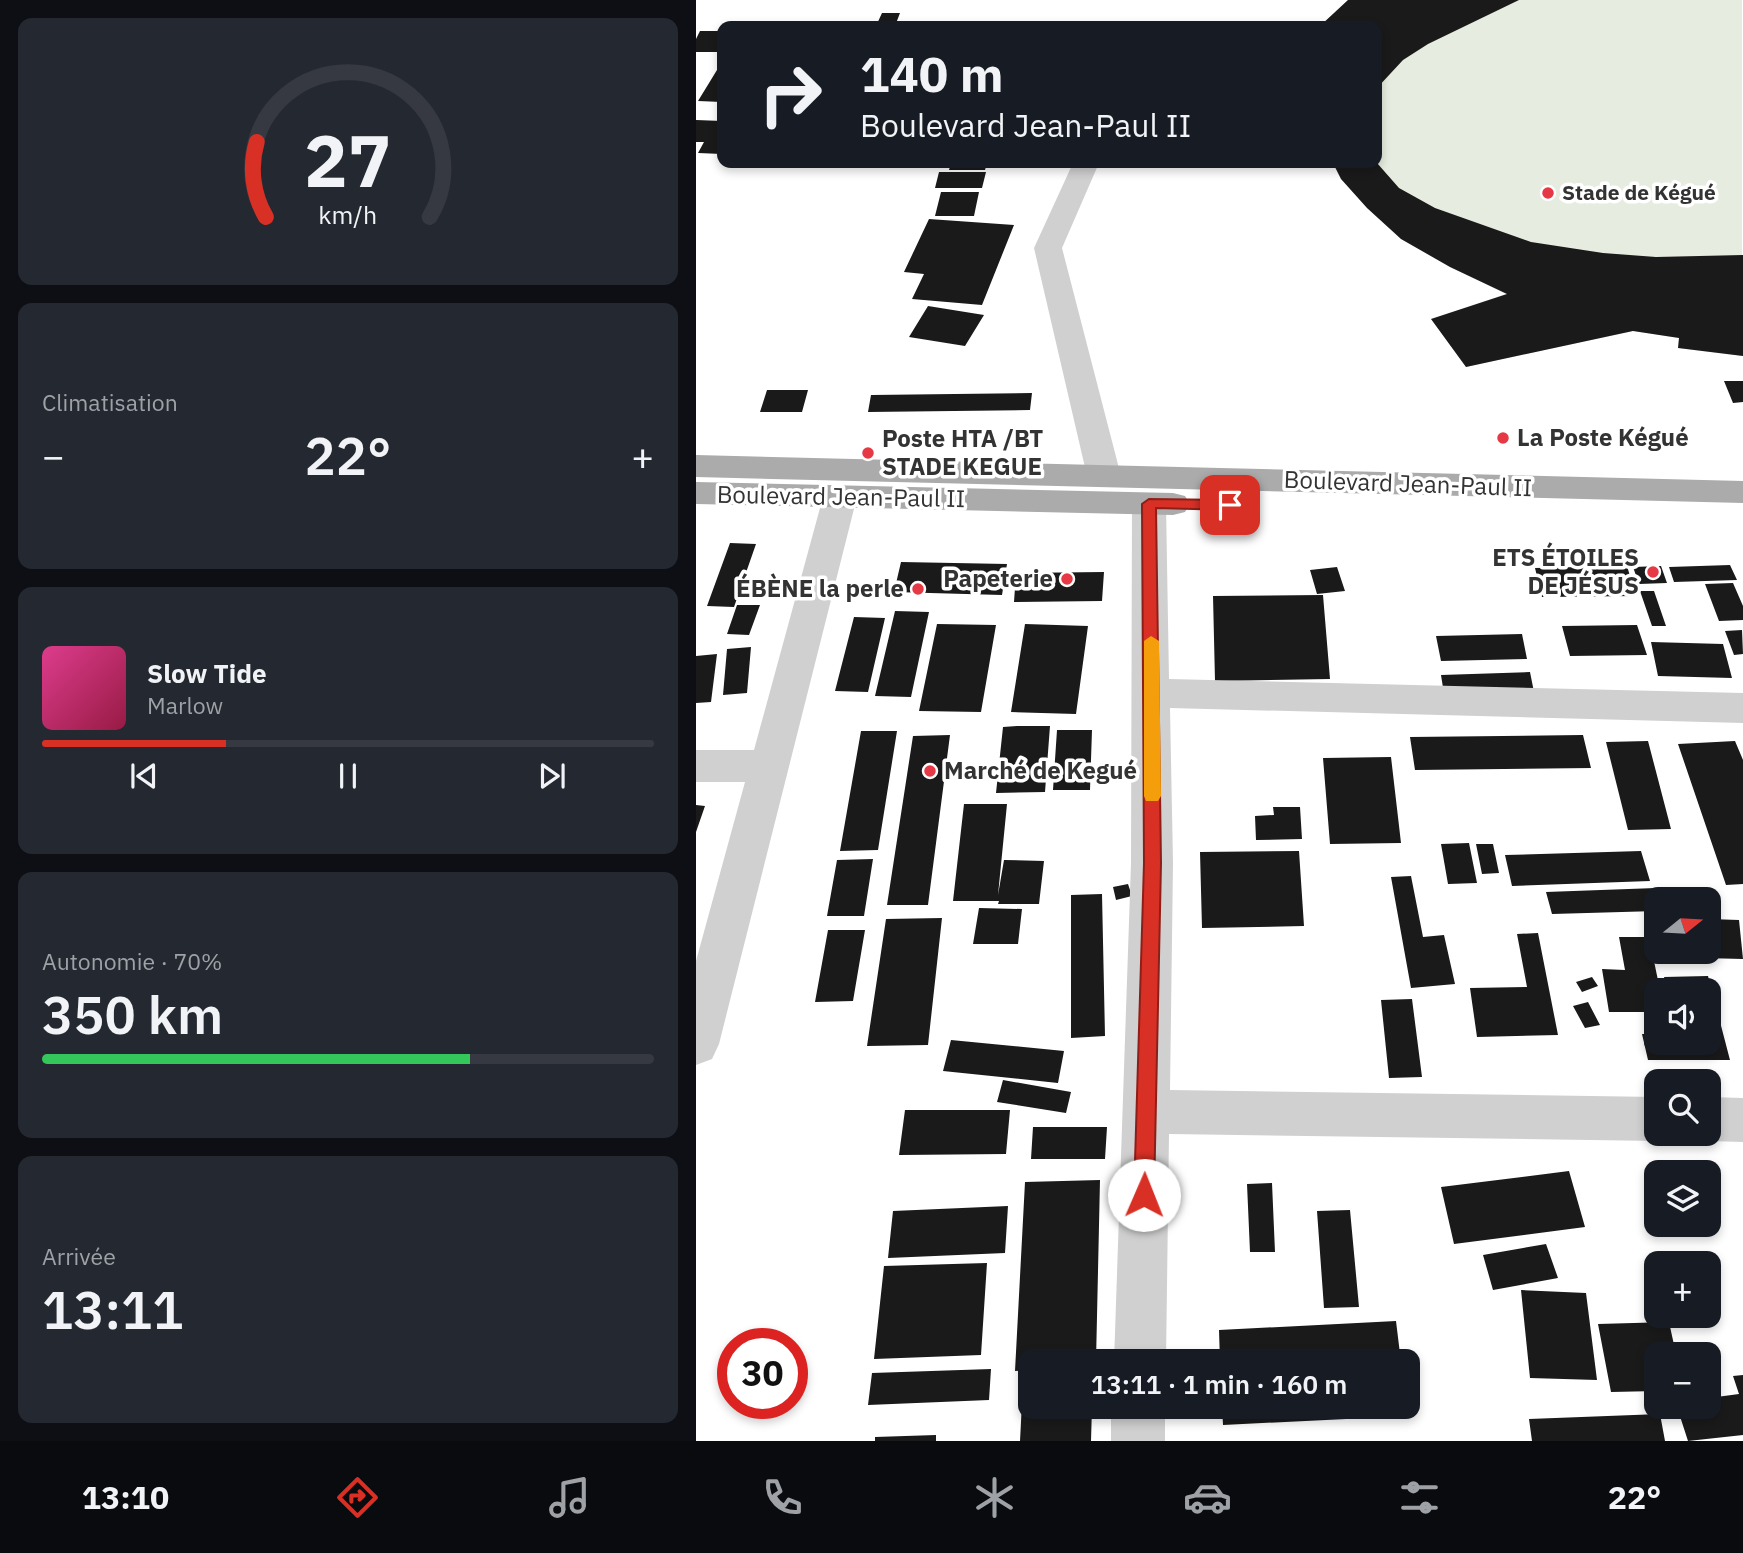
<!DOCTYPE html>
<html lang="fr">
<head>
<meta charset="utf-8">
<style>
  :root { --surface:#171b24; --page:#242831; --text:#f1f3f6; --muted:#9ea1a6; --line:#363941; --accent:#d93025 }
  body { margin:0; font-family:"IBM Plex Sans",sans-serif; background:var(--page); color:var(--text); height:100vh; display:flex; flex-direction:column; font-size:26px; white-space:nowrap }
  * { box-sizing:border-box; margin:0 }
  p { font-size:23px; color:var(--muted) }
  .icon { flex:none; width:38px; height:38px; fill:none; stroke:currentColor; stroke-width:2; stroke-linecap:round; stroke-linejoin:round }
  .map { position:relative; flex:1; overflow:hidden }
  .panel { display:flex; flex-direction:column; gap:18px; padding:18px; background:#0d0f14; width:696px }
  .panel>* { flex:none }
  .hud { position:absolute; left:21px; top:21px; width:665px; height:147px; border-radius:14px; box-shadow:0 4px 10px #0003; background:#171b24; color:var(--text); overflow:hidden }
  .needle { width:46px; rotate:72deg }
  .buttons { position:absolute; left:948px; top:887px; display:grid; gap:14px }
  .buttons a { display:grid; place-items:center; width:77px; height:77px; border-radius:14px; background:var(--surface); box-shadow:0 4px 10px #0003; font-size:35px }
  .speed { position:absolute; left:21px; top:1328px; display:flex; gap:14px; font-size:35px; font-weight:700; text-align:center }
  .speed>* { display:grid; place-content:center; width:91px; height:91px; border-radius:50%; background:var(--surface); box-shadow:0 4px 10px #0003; line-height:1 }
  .speed .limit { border:10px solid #d22; background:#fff; color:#111 }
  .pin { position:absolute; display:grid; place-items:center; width:60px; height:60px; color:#fff; margin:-30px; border-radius:14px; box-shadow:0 4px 10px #0006 }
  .me { position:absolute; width:77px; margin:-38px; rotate:1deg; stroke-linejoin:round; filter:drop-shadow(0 0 5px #0008) }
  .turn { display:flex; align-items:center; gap:24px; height:147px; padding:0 28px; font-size:32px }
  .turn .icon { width:91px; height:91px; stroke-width:2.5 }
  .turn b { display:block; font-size:49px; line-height:60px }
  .big { font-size:52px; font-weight:600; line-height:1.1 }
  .panel .tile { flex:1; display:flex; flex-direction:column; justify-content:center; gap:10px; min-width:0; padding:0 24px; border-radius:14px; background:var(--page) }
  .panel .dial { align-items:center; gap:0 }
  .dial svg { height:182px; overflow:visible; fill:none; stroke:var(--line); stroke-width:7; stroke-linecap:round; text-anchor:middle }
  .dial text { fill:var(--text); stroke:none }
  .song { display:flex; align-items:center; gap:21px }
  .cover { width:84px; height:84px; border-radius:10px; background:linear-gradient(135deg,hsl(330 70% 55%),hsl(340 70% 35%)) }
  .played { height:7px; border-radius:4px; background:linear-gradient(90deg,var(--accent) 30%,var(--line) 30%) }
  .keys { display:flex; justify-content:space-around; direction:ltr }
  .heat { display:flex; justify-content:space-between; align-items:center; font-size:38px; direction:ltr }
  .charge { height:10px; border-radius:5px; background:linear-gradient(90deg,#34c759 70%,var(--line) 0) }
  .trip { position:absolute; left:322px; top:1349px; width:402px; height:70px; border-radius:14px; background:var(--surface); box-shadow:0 4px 10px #0003; font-weight:600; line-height:70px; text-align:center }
  .menu { display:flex; height:112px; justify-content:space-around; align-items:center; background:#090b0e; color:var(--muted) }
  .menu .icon { width:49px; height:49px }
  .menu .current { color:var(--accent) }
  .menu b { font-size:32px; color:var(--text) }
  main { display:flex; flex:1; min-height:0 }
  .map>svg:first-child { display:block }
</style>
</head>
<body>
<main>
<section class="panel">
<div class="tile dial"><svg viewBox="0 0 100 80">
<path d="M14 69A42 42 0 1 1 86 69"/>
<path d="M14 69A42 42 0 0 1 10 36" stroke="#d93025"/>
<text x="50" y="56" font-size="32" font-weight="700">27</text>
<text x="50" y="72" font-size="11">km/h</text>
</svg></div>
<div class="tile"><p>Climatisation</p>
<div class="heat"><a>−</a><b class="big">22°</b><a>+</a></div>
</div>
<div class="tile">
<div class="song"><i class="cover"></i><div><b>Slow Tide</b><p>Marlow</p></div></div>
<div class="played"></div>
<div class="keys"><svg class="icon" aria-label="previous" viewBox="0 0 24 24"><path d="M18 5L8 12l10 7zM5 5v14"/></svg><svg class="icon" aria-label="pause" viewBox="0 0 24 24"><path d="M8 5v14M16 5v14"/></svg><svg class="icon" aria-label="next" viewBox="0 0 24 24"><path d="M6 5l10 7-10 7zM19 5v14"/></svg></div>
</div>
<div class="tile"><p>Autonomie · 70%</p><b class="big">350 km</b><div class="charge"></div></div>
<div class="tile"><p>Arrivée</p><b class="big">13:11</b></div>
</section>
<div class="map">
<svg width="1047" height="1441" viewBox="0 0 1047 1441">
  <rect width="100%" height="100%" fill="#fff"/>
  <path fill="#e6ecdf" d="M652 0H1046V356L982 348 983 338 937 331 770 367 735 319 810 294 754 267 705 239 645 179 637 163H681V26H624Z"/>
  <path fill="#1a1a1a" d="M652 0H823L732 44 707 60 681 88V26H624Z
    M186 13H204L199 26H180Z
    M4 31H26V52H0V39Z
    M21 70H26V102L2 101Z
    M0 120 26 121V154L2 153 8 142H0Z
    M255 163H291L289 170H253Z
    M637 163H681L703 188 739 208 835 242 907 253 960 257 1047 255V356L982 348 983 338 937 331 770 367 735 319 811 294 754 267 705 239 671 208 645 179Z
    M243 172H290L286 188H239Z
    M245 192H283L278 216H239Z
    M233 219 318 225 286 305 216 299 228 274 208 272Z
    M232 306 288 315 269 346 213 337Z
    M1028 381H1047V402L1037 403Z
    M71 390H112L106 412H64Z
    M336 393 334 410 172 412 175 395Z
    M34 543 60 544 38 607 11 606Z
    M205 562 311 564 306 595 198 592Z
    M1034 565 1041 580 978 582 973 567Z
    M931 566 940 596 846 597 839 568Z
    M965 566 971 583 943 584 937 567Z
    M641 567 649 591 621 594 614 570Z
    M408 572 406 601 318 602 320 573Z
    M1037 583 1047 606V620L1023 621 1009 584Z
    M944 591H958L970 626H956Z
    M627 595 634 679 519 681 517 596Z
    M41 605H64L53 635 31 634Z
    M199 611 233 612 215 697 179 696Z
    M158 617 189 618 172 692 139 691Z
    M241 624 300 625 285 712 223 711Z
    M329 624 392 626 380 714 315 712Z
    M941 625 951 655 874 656 866 626Z
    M1046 630 1047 654 1038 655 1029 631Z
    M826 634 831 659 745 661 740 636Z
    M955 642 1027 644 1036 678 962 676Z
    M55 647 51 693 27 695 31 649Z
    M21 654 15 702 0 703V656Z
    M834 672 838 692 748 694 745 675Z
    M321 726H354L349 792 300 793 307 727Z
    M361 730H396L394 790H357Z
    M165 731H201L182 850 144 851Z
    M254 735 232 905H191L217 736Z
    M887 735 895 768 719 770 714 737Z
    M952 741 975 829 932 830 910 742Z
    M1039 741 1047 760V884L1030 885 982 744Z
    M695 757 705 843 634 844 627 758Z
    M268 804H311L302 895 308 860 348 861 343 904H302L303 901H257Z
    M0 805 9 806 0 832Z
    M577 807H604L606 839 560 840 559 816 578 815Z
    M773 843 781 883 752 884 745 844Z
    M780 844H797L803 873 786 874Z
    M603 851 608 926 506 928 504 852Z
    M945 851 954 881 816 886 809 855Z
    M177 859 168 916H131L141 860Z
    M715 876 727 937 748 935 759 984 715 988 695 877Z
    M432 884 436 896 420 900 417 887Z
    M960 888 963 900 961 911 856 914 850 892Z
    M406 894 409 1036 375 1038V895Z
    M283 908 326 909 322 944H277Z
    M246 918 232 1045 171 1046 190 919Z
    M1013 919 1043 920 1047 959 968 957 967 952H1013Z
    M132 930H169L157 1001 119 1002Z
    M842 933 862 1035 781 1037 774 988 831 987 821 934Z
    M923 937H953L964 990H961V1012H913L906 969 929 970Z
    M1012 976 1034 1060H952L946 1034H961V1043H1013V990H972L968 977Z
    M896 977 902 986 886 992 880 982Z
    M716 999 726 1077 693 1078 685 1000Z
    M892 1002 904 1025 889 1028 877 1006Z
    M255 1040 368 1051 362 1083 247 1071Z
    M307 1080 375 1092 370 1113 301 1102Z
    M209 1110H314L310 1154 203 1155Z
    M337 1127H411L409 1159H335Z
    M873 1171 889 1227 758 1244 745 1187Z
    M404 1180 400 1362H334V1370L319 1371 329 1182Z
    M576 1183 579 1252H554L551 1184Z
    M312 1206 309 1253 192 1258 197 1211Z
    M654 1210 663 1307 628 1308 621 1211Z
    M850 1244 862 1278 797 1290 787 1255Z
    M291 1263 285 1355 178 1359 188 1266Z
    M825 1290 890 1293 901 1380 834 1378Z
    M700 1321 705 1362H524L523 1330Z
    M973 1322 980 1354H961V1391L915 1392 902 1324Z
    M295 1369 293 1400 172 1405 176 1373Z
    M1047 1375V1435L992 1441 981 1407H1013V1398L1043 1394 1037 1376Z
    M326 1402H334V1407H396L395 1441H324Z
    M526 1407H710L711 1416 527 1425Z
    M964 1414 969 1441H836L833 1419Z
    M240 1435V1441H179V1437Z"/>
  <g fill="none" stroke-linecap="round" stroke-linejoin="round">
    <path fill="#d0d0d0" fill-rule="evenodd" d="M377 163H403L366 248 425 476 420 484 408 487 396 484 391 476 338 248Z
      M144 486 156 489 161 497 23 1044 16 1059 0 1065V961L49 782H0V750H58L127 497 132 489Z
      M453 493 465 496 470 504 473 679 1047 693V723L474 708 477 863 474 1090 961 1097V1134H978L961 1141 473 1134 470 1362H418L435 863 436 504 441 496Z
      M1013 1097 1047 1098V1142L1013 1141 996 1135 1013 1134Z
      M415 1407H469V1441H415Z"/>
    <path fill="#ababab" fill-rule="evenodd" d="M0 455 1047 481V503L0 477Z
      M0 482 477 493 489 496 494 504 489 512 477 515 0 504Z"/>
  </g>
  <path fill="#d93025" stroke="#8d1f18" stroke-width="2" d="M453 499 534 500 541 505 534 510 460 508 465 863 458 1195 455 1202 448 1205 441 1202 438 1195 448 863 446 504Z"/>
  <path fill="#f59e0b" d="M455 636 463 641 465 796 462 801H450L448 796V641Z"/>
  <g fill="#e63946" stroke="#fff" stroke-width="2.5">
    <circle cx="852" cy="193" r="7"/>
    <circle cx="807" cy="438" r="7"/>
    <circle cx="172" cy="453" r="7"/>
    <circle cx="957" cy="572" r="7"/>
    <circle cx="371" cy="579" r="7"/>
    <circle cx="222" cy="589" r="7"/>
    <circle cx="234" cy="771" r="7"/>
  </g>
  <g text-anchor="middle" stroke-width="7" stroke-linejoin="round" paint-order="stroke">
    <g font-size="21" font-weight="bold" fill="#333" stroke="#fff" text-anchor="start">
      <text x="866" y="200">Stade de Kégué</text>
    </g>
    <g font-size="24" font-weight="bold" fill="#333" stroke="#fff" text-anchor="start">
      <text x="821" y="446">La Poste Kégué</text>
      <text x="186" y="447">Poste HTA /BT<tspan x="186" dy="28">STADE KEGUE</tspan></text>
      <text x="943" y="566" text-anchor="end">ETS ÉTOILES<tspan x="943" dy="28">DE JÉSUS</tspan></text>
      <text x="357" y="587" text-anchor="end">Papeterie</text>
      <text x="208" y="597" text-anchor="end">ÉBÈNE la perle</text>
      <text x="248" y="779">Marché de Kegué</text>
    </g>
    <g font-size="24" fill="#333" stroke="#fff">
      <text transform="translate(712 484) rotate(2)" y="8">Boulevard Jean-Paul II</text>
      <text transform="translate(145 497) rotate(1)" y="8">Boulevard Jean-Paul II</text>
    </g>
  </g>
</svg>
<div class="buttons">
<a><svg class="needle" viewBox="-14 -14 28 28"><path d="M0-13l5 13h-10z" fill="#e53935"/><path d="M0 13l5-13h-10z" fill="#9ea1a6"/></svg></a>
<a><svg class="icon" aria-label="sound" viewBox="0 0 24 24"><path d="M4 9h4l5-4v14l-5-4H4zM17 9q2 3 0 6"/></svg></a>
<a><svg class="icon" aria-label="search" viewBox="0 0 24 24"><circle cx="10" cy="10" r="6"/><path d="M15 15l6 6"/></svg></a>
<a><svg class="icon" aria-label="layers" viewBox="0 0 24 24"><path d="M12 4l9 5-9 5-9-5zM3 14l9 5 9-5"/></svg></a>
<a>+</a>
<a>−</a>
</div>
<div class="speed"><div class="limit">30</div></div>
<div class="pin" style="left:534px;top:505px;background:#d93025"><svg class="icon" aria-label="arrive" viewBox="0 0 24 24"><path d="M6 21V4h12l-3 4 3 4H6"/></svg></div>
<svg class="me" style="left:448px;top:1195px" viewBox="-20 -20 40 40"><circle r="19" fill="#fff"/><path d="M0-13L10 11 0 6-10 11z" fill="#d93025"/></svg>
<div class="trip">13:11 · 1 min · 160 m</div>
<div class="hud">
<div class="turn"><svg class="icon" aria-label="right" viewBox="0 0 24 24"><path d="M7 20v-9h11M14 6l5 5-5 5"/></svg><div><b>140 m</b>Boulevard Jean-Paul II</div></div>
</div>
</div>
</main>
<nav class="menu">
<b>13:10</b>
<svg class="icon current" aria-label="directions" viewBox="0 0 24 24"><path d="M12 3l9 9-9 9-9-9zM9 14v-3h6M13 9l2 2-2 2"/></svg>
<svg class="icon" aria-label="music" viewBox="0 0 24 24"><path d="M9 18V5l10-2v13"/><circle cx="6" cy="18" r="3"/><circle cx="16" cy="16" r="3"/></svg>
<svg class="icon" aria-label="phone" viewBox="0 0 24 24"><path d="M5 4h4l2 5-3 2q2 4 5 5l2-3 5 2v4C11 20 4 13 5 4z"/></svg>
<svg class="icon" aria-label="climate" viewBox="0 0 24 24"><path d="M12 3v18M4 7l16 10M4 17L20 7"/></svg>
<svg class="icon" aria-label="car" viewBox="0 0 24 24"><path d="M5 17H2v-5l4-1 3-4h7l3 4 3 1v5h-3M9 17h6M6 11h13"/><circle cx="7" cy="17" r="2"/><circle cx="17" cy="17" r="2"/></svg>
<svg class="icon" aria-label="filters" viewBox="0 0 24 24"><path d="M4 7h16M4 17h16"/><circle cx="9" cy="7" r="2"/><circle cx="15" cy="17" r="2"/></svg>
<b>22°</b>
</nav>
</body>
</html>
